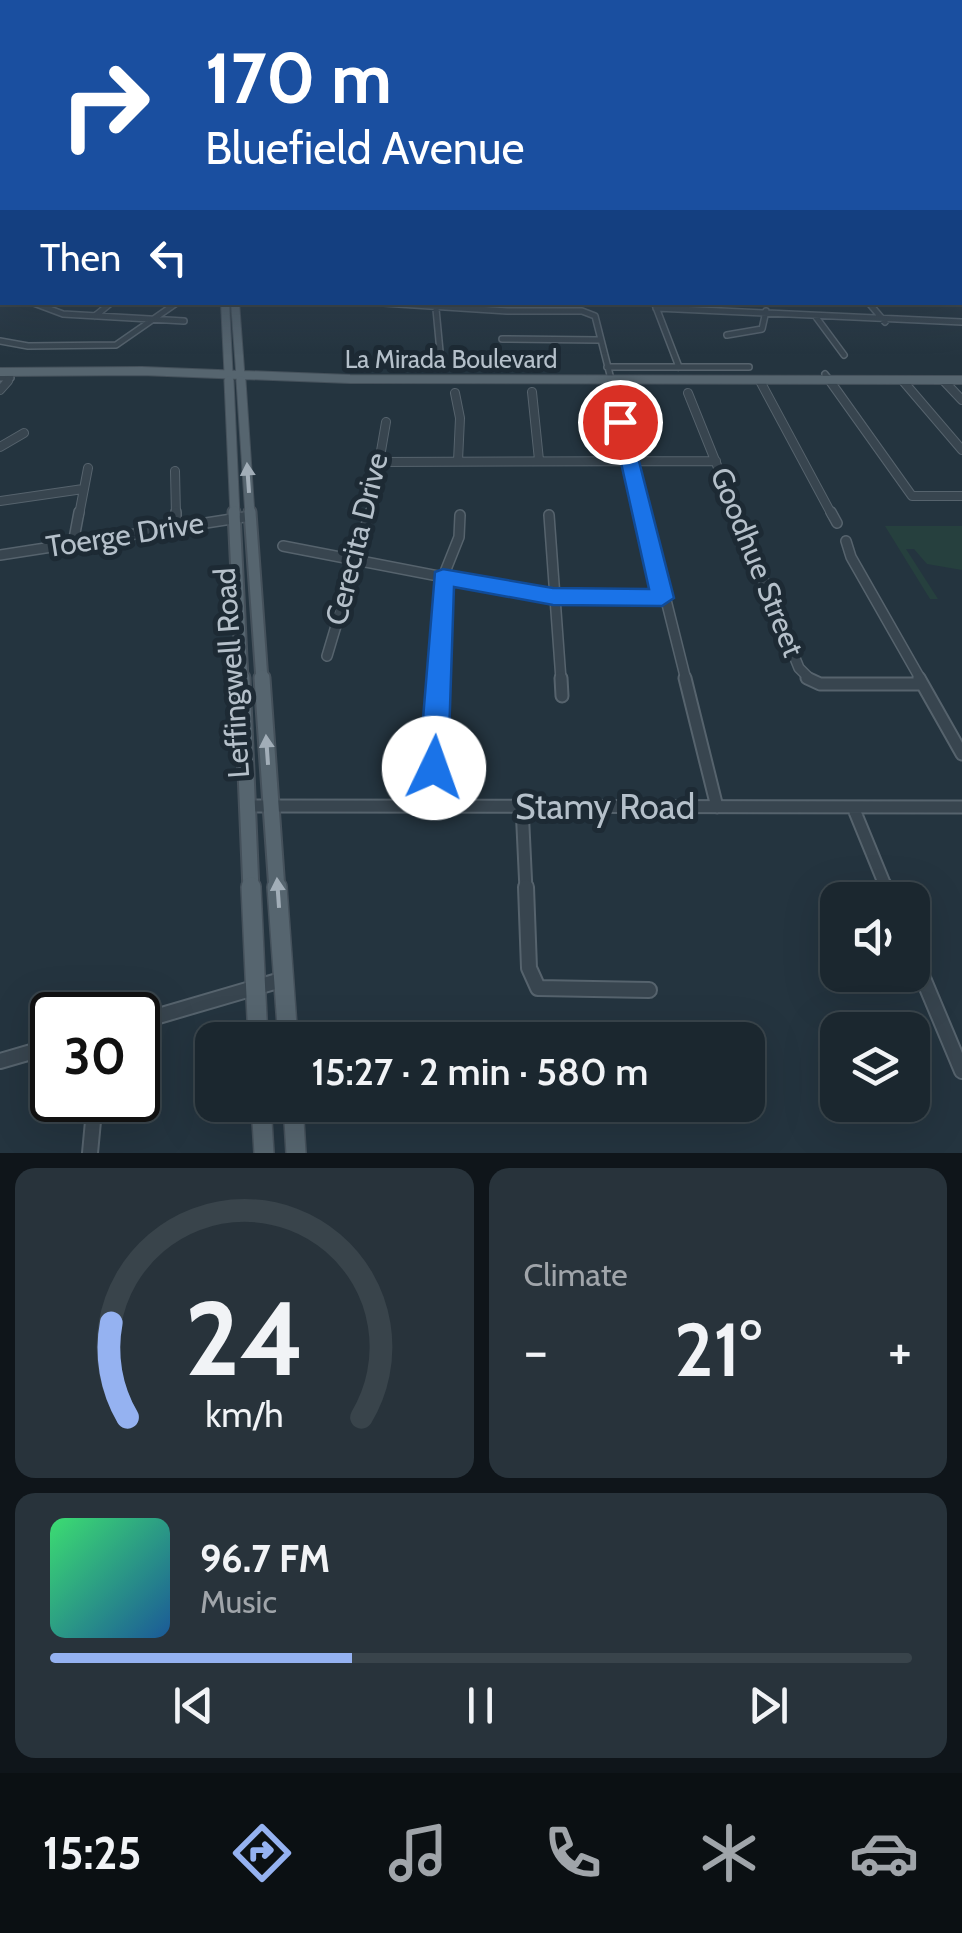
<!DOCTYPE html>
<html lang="en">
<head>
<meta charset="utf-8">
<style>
  :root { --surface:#1b272f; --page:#28333b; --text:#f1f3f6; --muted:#a0a5aa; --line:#39444b; --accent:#95b2f1 }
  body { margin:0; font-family:Cabin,sans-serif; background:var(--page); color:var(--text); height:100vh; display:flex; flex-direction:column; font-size:38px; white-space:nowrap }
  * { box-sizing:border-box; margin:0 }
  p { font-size:32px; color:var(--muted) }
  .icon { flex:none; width:55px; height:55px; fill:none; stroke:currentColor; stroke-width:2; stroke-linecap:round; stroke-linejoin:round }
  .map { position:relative; height:1153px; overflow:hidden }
  .details { display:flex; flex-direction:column; gap:15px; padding:15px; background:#0f151a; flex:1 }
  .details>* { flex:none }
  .banner { position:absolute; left:0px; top:0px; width:962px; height:305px; box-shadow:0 10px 40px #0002,0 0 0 2px var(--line); background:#1a4fa0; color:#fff; overflow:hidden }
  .fabs { position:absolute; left:820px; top:882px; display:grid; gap:20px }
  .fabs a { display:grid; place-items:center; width:110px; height:110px; border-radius:20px; background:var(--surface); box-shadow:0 10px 40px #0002,0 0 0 2px var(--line); font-size:50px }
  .speed { position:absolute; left:30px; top:992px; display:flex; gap:20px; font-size:50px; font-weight:700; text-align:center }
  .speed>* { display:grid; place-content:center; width:130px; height:130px; border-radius:50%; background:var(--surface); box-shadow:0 10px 40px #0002,0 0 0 2px var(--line); line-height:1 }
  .speed .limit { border:5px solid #111; border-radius:15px; background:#fff; color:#111 }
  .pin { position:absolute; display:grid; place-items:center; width:85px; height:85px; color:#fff; margin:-42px; border:5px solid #fff; border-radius:50%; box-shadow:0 2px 10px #0007 }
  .me { position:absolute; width:110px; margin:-55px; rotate:3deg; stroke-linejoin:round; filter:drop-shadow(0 0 8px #0008) }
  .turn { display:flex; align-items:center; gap:35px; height:210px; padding:0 40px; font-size:45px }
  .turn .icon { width:130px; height:130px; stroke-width:2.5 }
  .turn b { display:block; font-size:70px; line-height:85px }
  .then { display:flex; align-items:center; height:95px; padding:0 40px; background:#0003; gap:20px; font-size:38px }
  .big { font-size:75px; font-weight:600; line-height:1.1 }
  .details .card { flex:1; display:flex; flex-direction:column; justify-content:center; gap:15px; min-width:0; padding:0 35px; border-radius:20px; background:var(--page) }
  .details .dial { align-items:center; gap:0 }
  .dial svg { height:260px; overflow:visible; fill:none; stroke:var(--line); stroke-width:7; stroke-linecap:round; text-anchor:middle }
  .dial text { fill:var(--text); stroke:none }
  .song { display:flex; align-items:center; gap:30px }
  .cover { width:120px; height:120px; border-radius:15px; background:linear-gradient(135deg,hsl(140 70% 55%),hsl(210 70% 35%)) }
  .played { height:10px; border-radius:5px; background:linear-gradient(90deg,var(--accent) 35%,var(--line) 35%) }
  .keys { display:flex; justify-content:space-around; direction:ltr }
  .heat { display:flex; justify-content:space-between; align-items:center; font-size:55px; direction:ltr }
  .details .tiles { flex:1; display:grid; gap:15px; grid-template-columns:1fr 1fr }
  .card:last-child { grid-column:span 2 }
  .trip { position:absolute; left:195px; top:1022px; width:570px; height:100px; border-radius:20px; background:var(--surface); box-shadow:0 10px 40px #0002,0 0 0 2px var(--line); font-weight:600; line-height:100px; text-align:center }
  .menu { display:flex; height:160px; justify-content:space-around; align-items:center; background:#0b1013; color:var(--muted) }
  .menu .icon { width:70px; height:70px }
  .menu .on { color:var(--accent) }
  .menu b { font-size:45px; color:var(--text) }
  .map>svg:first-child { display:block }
</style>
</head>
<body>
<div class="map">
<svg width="962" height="1153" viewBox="0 0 962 1153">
  <rect width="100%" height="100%" fill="#24343f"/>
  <path fill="#26403e" d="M885 526H962V570L927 564 914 549H906L938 599H930Z"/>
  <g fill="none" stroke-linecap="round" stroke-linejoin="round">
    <g stroke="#56636d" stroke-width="8">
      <path id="minor-far4" d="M31 302 63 314 184 321
        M368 302 507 311H582L595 316 612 383
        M654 302 679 367
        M868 302 885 322
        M656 308 962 322
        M436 309 441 362
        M95 316 112 302
        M816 317 844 355
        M727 335 762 329 766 311
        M502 339 599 340
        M0 341 28 346 116 345 178 302
        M607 367H749
        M825 374 832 383
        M0 378H11L6 383
        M760 380 762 383
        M902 380 905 383
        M943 380 946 383"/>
    </g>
    <g stroke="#56636d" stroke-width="10">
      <path id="minor-far3" d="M611 381 644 515
        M760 381 832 515
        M830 381 912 496H962
        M903 381 962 450
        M944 381 962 400
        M0 390 8 381
        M532 392 539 460
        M455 393 460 418 458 461
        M688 393 737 515
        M0 447 24 433
        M379 462 716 461
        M175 471 176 515
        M0 501 83 489
        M79 515 88 468
        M370 515 386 422"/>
    </g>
    <g stroke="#56636d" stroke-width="12">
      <path id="minor-far2" d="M176 512V527
        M644 512 686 680
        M736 512 799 668 811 680
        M831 512 837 523
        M549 515 561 680
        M846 541 851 557 921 680
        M73 544 79 512
        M283 546 531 594 663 598
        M0 555 251 516
        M327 656 370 512
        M438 680 443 577 459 537 460 515"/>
    </g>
    <g stroke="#56636d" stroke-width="15">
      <path id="minor-far1" d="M561 678 562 696
        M685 678 717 807
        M807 678 820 684H922
        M919 678 962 754
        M248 806 962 807
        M431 806 438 678
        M522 806 526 890
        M853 807 887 890"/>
    </g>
    <g stroke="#56636d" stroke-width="18">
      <path id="minor" d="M526 887 529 968 538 988 649 990
        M886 887 891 900
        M912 952 962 1071
        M138 1022 281 980
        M0 1061 52 1046
        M90 1153 95 1100"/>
    </g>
    <g stroke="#45515b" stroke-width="10">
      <path id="major-far4" d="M225 302 229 383
        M235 302 241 383
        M0 372 142 371 350 379 962 380"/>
    </g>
    <g stroke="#45515b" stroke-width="11">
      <path id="major-far3" d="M229 381 235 515
        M241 381 250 515"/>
    </g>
    <g stroke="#45515b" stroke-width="15">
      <path id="major-far2" d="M234 512 242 680
        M250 512 262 680"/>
    </g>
    <g stroke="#45515b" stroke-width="19">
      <path id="major-far1" d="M242 678 251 890
        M262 678 277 890"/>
    </g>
    <g stroke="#45515b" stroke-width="22">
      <path id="major" d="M251 887 258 1040
        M277 887 288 1040
        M261 1105 264 1153
        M293 1105 296 1153"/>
    </g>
    <use href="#minor-far4" stroke="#38454f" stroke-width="5"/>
    <use href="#minor-far3" stroke="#38454f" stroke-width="8"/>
    <use href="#minor-far2" stroke="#38454f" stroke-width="9"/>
    <use href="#minor-far1" stroke="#38454f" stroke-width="11"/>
    <use href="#minor" stroke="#38454f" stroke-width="14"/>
    <use href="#major-far4" stroke="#56656f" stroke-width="8"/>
    <use href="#major-far3" stroke="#56656f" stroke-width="9"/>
    <use href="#major-far2" stroke="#56656f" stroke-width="11"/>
    <use href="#major-far1" stroke="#56656f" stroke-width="15"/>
    <use href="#major" stroke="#56656f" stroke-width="19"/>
  </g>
  <defs><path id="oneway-solid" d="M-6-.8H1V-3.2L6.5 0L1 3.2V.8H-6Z" transform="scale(2.5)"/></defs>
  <g fill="#a2aeb8">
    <use href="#oneway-solid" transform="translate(248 478) rotate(-94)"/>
    <use href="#oneway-solid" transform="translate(267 750) rotate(-94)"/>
    <use href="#oneway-solid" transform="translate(278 893) rotate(-94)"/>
  </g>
  <linearGradient id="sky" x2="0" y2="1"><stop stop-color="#141d23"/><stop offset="0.55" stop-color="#3f5063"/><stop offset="1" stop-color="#3f5063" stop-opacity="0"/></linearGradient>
  <rect width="962" height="357" fill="url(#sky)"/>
  <path fill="#1a73e8" stroke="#114b97" stroke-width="2.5" d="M620 417 629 422 674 598 662 606 553 605 454 587 448 768 444 777 434 781 423 777 419 768 435 572 443 569 553 588 649 589 612 422Z"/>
  <g text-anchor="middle" stroke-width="10" stroke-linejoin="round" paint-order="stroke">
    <g font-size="25" fill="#b5c0ca" stroke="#1d2a34">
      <text x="451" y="368">La Mirada Boulevard</text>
    </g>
    <g font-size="30" fill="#b5c0ca" stroke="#1d2a34">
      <text transform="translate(125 535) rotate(-9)" y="10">Toerge Drive</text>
      <text transform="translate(357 539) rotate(-76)" y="10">Cerecita Drive</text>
      <text transform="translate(757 562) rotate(68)" y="10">Goodhue Street</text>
      <text transform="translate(232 673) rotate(-94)" y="10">Leffingwell Road</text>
    </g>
    <g font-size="35" fill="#b5c0ca" stroke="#1d2a34">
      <text x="605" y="819">Stamy Road</text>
    </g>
  </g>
</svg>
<div class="fabs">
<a><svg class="icon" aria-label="sound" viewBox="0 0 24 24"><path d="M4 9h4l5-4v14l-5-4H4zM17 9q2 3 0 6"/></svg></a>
<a><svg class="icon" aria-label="layers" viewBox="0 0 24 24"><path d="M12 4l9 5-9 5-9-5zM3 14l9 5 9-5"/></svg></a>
</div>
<div class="speed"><div class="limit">30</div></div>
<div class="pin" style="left:620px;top:422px;background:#d93025"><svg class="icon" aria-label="arrive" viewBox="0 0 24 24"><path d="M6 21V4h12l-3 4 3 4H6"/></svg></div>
<svg class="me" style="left:434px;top:768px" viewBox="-20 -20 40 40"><circle r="19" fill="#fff"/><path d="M0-13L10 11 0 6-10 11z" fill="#1a73e8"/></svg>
<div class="trip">15:27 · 2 min · 580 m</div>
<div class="banner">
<div class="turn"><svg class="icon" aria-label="right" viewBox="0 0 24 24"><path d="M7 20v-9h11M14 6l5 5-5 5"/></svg><div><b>170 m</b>Bluefield Avenue</div></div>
<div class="then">Then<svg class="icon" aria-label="left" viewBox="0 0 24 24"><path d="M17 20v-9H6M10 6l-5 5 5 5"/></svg></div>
</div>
</div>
<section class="details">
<div class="tiles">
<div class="card dial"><svg viewBox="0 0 100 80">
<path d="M14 69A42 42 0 1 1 86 69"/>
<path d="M14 69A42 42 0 0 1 9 40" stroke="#95b2f1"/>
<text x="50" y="56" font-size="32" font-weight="700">24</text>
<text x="50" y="72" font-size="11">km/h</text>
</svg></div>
<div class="card"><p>Climate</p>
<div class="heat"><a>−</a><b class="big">21°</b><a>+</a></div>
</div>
<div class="card">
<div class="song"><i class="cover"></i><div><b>96.7 FM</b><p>Music</p></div></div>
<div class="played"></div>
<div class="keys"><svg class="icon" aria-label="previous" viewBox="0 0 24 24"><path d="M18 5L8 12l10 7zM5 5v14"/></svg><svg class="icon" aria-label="pause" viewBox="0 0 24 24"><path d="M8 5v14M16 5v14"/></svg><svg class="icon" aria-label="next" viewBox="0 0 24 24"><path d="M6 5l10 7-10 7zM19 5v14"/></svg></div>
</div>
</div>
</section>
<nav class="menu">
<b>15:25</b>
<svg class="icon on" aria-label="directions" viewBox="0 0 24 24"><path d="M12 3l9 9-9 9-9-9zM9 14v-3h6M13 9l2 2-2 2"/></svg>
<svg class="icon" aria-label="music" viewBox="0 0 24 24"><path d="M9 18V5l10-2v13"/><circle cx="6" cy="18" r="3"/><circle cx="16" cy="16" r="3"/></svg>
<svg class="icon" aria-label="phone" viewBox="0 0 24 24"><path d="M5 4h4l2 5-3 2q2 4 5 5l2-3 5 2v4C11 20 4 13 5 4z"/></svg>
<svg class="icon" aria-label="climate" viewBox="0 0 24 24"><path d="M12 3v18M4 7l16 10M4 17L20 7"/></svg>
<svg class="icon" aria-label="car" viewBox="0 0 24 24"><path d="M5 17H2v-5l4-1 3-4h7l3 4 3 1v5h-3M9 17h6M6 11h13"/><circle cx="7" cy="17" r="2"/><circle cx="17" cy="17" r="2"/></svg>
</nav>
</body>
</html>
